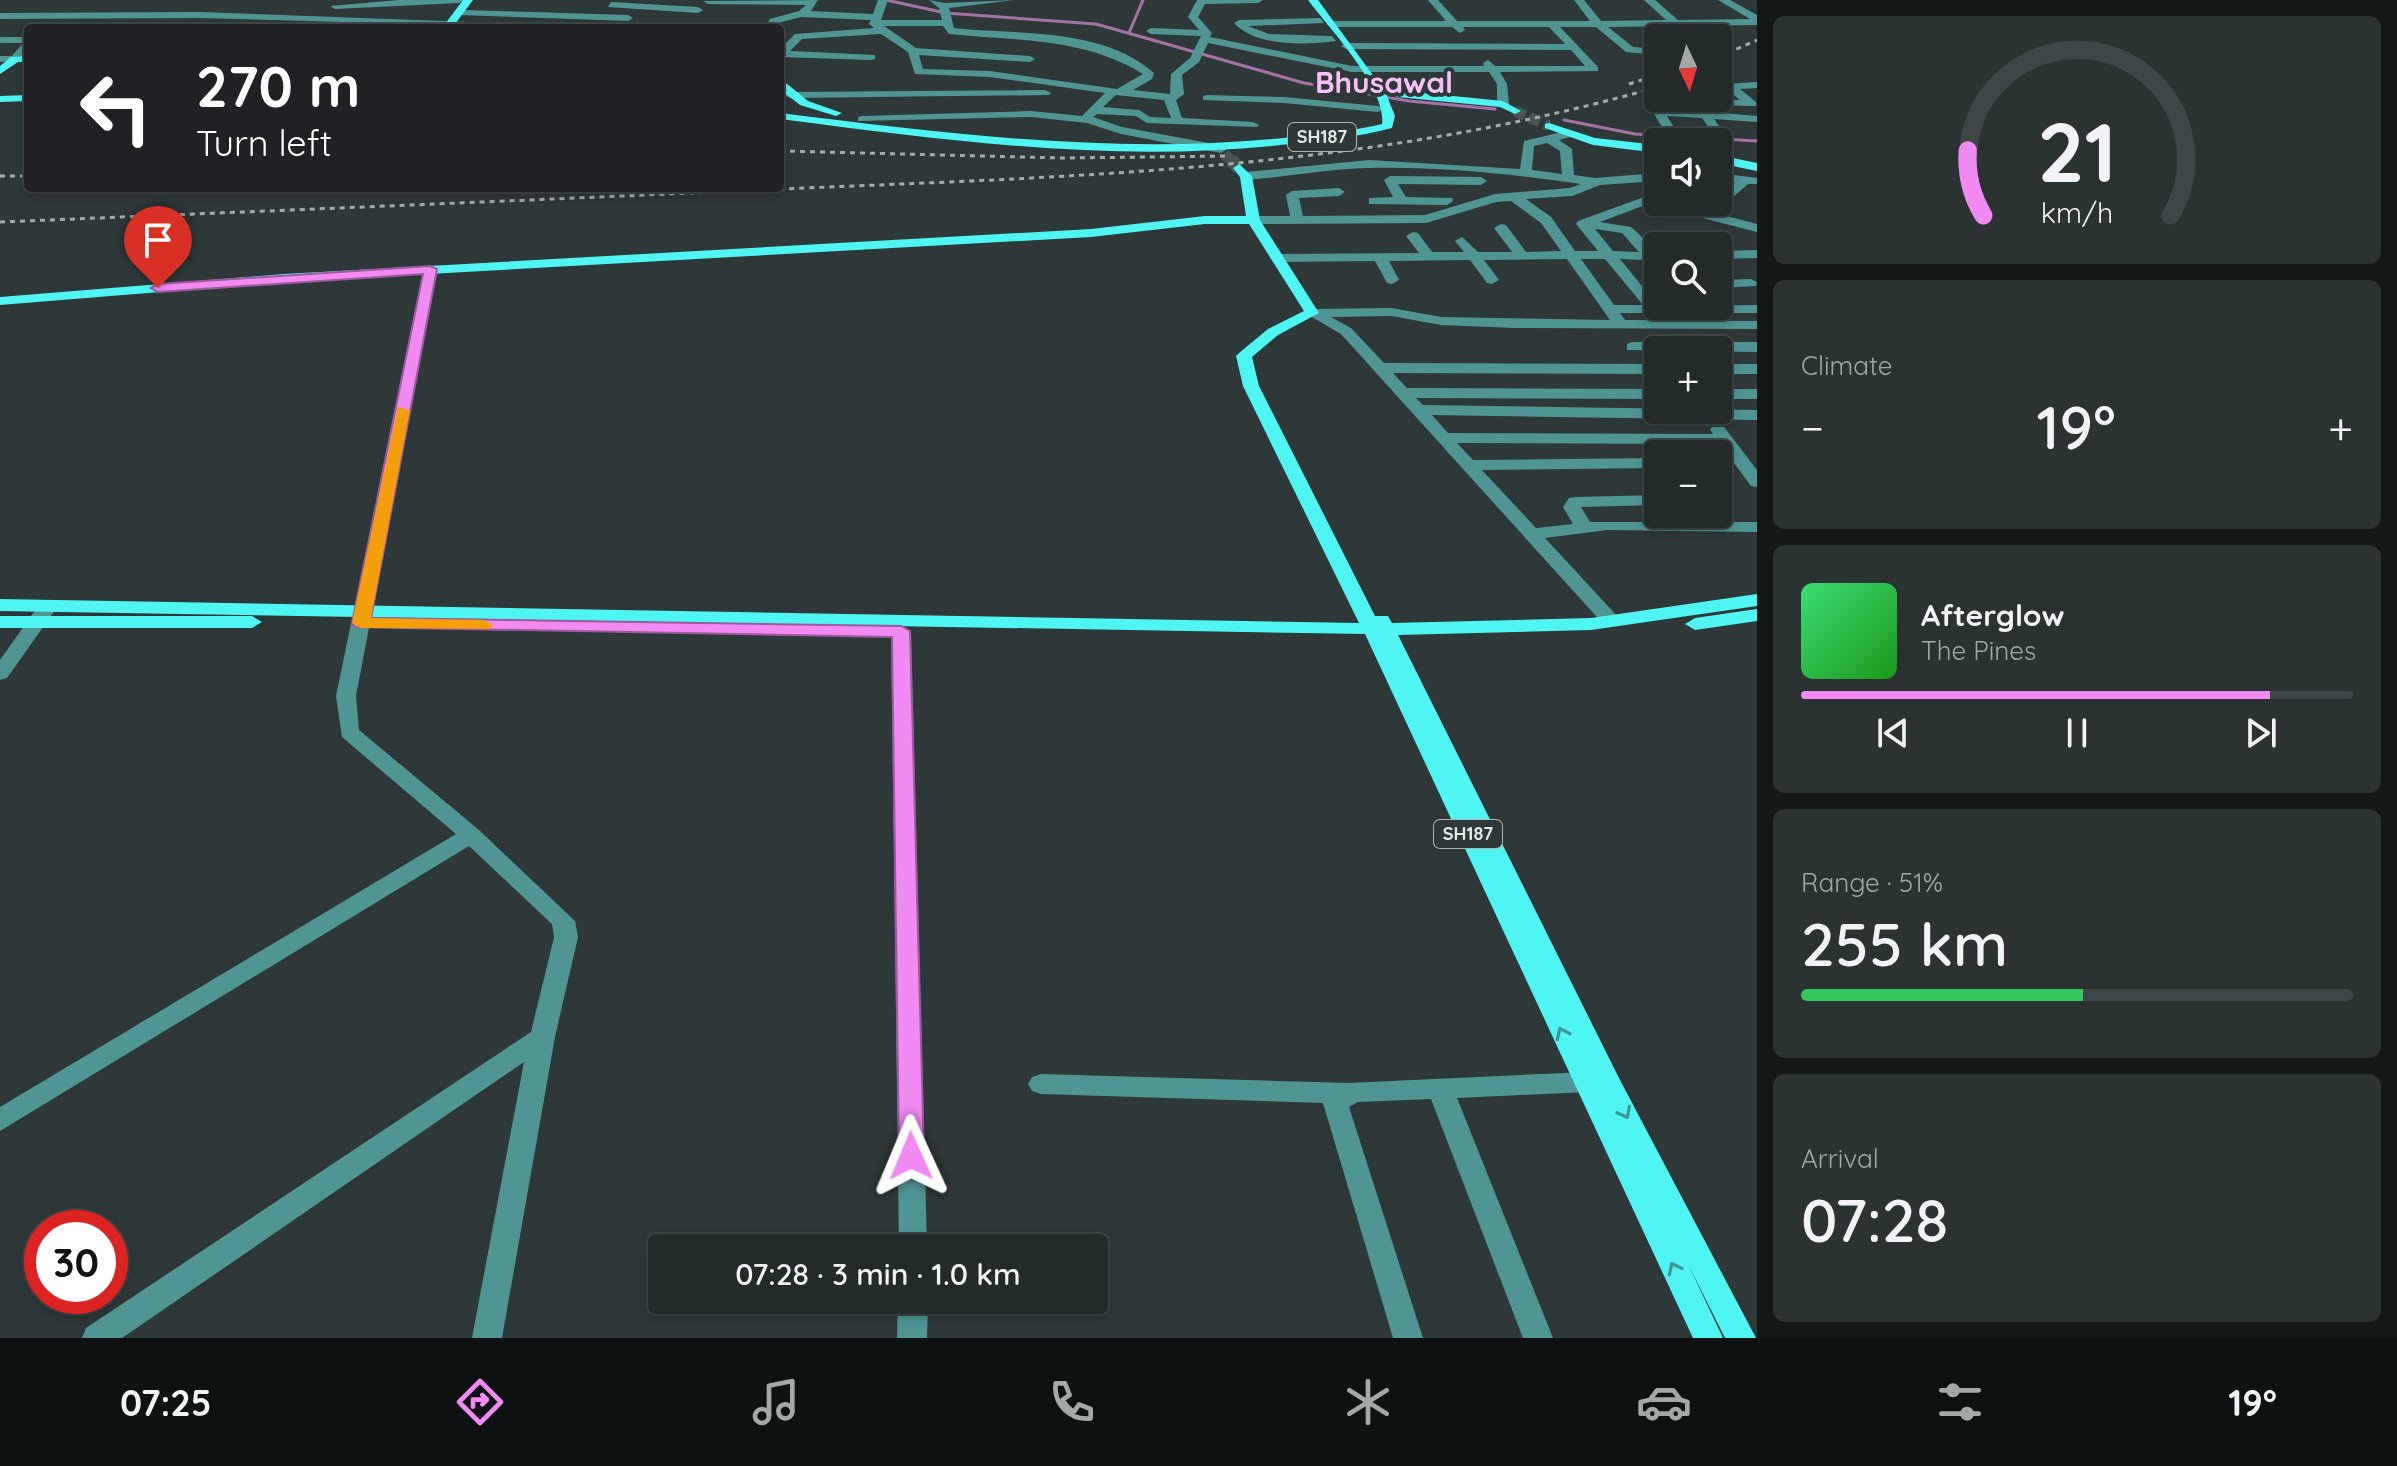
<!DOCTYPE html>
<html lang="en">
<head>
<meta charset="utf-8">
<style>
  :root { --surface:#222a2a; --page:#2a3232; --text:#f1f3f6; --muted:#a2a7a8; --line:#3f4647; --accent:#f28af3 }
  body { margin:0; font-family:Quicksand,sans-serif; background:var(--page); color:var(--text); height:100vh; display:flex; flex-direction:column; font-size:30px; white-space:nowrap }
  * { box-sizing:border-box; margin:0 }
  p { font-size:26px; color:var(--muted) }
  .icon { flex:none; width:44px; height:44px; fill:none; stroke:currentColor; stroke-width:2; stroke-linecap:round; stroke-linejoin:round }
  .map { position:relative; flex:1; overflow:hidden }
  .panel { display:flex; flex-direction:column; gap:16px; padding:16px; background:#131717; width:640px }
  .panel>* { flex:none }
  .hud { position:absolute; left:24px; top:24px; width:760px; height:168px; border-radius:8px; box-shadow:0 4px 12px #0003,0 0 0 2px var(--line); background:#202124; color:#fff; overflow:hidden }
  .needle { width:52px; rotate:176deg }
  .controls { position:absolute; left:1644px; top:24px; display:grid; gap:16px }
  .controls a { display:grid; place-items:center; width:88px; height:88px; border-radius:8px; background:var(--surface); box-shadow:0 4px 12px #0003,0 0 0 2px var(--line); font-size:40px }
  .speed { position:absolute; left:24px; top:1210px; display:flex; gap:16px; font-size:40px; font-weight:700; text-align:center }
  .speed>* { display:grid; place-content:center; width:104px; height:104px; border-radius:50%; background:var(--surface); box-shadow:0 4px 12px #0003,0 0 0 2px var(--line); line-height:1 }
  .speed .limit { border:12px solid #d22; background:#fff; color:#111 }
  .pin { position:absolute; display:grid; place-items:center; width:68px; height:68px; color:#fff; margin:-82px -34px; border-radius:50% 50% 50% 0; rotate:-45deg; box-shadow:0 0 8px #0007 }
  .pin .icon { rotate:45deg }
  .me { position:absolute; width:88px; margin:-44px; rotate:359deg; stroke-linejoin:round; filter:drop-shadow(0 0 6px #0008) }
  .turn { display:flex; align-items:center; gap:28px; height:168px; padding:0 40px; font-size:36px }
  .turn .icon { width:104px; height:104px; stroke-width:2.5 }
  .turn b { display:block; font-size:56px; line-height:68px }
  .big { font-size:60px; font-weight:600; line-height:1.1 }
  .panel .tile { flex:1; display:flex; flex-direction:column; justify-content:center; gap:12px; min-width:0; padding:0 28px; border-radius:12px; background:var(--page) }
  .panel .dial { align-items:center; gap:0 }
  .dial svg { height:208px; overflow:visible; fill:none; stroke:var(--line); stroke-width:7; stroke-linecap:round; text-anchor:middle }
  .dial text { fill:var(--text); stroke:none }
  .song { display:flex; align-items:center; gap:24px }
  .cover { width:96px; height:96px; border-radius:12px; background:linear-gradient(135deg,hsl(140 70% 55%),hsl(120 70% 35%)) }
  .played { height:8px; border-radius:4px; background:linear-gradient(90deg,var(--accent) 85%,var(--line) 85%) }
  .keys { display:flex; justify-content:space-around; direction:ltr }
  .heat { display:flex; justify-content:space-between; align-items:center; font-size:44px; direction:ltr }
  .charge { height:12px; border-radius:6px; background:linear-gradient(90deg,#34c759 51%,var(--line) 0) }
  .trip { position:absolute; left:648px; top:1234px; width:460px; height:80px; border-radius:8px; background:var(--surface); box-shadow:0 4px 12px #0003,0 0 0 2px var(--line); font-weight:600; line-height:80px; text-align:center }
  .dock { display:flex; height:128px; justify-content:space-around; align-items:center; background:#0e1111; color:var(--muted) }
  .dock .icon { width:56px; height:56px }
  .dock .active { color:var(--accent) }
  .dock b { font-size:36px; color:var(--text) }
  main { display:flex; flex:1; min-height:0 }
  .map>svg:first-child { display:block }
</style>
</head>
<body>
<main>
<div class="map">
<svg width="1757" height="1338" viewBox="0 0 1757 1338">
  <rect width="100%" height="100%" fill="#2e3838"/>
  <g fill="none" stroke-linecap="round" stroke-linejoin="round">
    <path stroke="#a571a6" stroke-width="3" d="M886 0 946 13 1096 24 1304 83 1409 101 1495 109
      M1129 33 1143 0
      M1564 120 1635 134 1757 141"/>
    <path stroke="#495353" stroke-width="11" stroke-dasharray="11 5" stroke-linecap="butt" d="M1515 111 1549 126
      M1224 154 1233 162"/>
    <path stroke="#495353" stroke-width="14" stroke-dasharray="14 7" stroke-linecap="butt" d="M1231 160 1239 168"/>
    <path fill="#4f9594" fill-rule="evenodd" d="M399 0H464L459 3 335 9 330 6Z
      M818 0 811 11 873 14 878 0H888L881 20H942L939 8 929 0 945 3 1015 0 949 8 954 28C1018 35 1103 27 1154 73L1152 79 1133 90 1170 94 1171 74 1190 58 1201 36 1151 34 1146 31 1151 28 1199 30 1188 17 1197 0H1263L1258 3 1205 4 1198 17 1212 33 1210 37 1352 66H1484L1483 63 1488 60 1495 66H1585L1571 50 1346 49 1341 46 1346 43 1565 44 1549 27H1463L1465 30 1460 33 1452 27H1331L1326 24 1331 21H1446L1428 0H1438L1457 21H1590L1574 0H1584L1601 21 1666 20 1644 0H1655L1678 20 1750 19 1718 0H1730L1757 15V25L1608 27 1633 47 1658 49V55L1626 52 1596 27H1560L1598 67V71L1500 72 1507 84 1509 104 1503 107 1497 104V84L1489 72H1352L1208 43 1199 62 1182 75 1184 94 1176 100 1182 118 1253 122 1259 125 1257 127 1147 123 1136 116 1097 114 1093 117 1122 127 1225 146 1227 149 1221 153 1121 134 1087 123 1031 117 858 121V117L862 116 1031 111 1082 116 1105 93 990 77 915 74 908 52 881 34 802 39 790 51 875 55V59L871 60 781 57 780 49 795 34 874 28 869 24 871 20 801 17 778 23 775 28H765L770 19 799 11 806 5 708 4 703 1ZM884 26H943L949 34C1017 41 1083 37 1143 74L1117 89 990 71 923 69 919 55 1030 62 1035 59 1030 56 916 48ZM1116 95 1164 100 1171 118 1150 117 1139 110 1103 107Z
      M611 2 698 7 703 10 698 13 608 7Z
      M465 10 628 15 633 18 628 21 461 15Z
      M200 12 550 25 555 28 200 18 0 19V13Z
      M1320 18 1324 23 1248 26 1269 34 1332 36 1336 41C1306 45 1256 47 1234 23L1239 20Z
      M693 24 745 25 750 28H689Z
      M0 37H28V50L19 61 0 62V56H12L23 43H0Z
      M1757 82V88L1740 89 1756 102V106L1703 105 1709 112 1757 116V122L1714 119 1724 133 1722 135H1714L1702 118 1667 116 1683 142H1671L1653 112 1659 109 1697 111 1689 101 1693 98 1740 100 1726 88V84Z
      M1045 90 1051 93 1049 95 790 98 784 95 790 92Z
      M1207 95 1284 97 1378 106 1384 109 1378 112 1284 103 1203 100V96Z
      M1570 130 1576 134 1574 136 1559 140 1572 149 1574 175 1595 178 1658 173V181L1600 185 1572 196 1526 199 1551 217 1575 251H1598L1576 224 1578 221 1647 196 1658 199V202L1703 210 1713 202H1718V197L1735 183 1718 181V173L1757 178V184H1748L1715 213 1757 224V232L1648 204 1600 222 1631 227 1658 252V267L1647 260 1620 259 1658 306 1757 305V313H1620L1625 320 1757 321V329L1515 328 1441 325 1392 316 1331 317 1351 328 1384 363 1658 364V374L1393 373 1407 388 1658 389V399L1416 398 1423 405 1757 410V420L1432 415 1448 433 1713 434 1710 430 1712 427H1724L1757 470V487L1751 486 1720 444 1457 443 1473 460 1658 458V468L1482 470 1536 528 1573 524 1563 507 1569 498 1575 497 1658 495V505L1581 507 1590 522H1757V532L1607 530 1545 538 1619 618 1622 622 1619 626H1605L1341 334 1305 313 1312 309 1392 308 1441 317 1610 320 1567 259 1484 260 1499 280 1492 284 1487 283 1470 260 1389 261 1399 280 1392 284 1387 283 1375 261 1277 262 1270 258 1277 254 1419 253 1406 236 1413 232 1418 233 1432 252H1464L1455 241 1462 237 1478 252H1512L1494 228 1501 224 1506 225 1526 252 1561 251 1541 223 1511 201 1496 202 1426 223 1253 224 1246 220 1253 216H1290L1286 195 1292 191 1339 188 1345 192 1339 196 1299 198 1303 216 1425 215 1495 194 1570 188 1581 184C1511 174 1439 166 1368 168 1327 169 1287 177 1246 180L1240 176 1246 172 1369 160 1520 169 1524 141ZM1547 143 1560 151 1562 174 1532 170 1534 146ZM1595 229 1622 233 1639 252 1613 251ZM1581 259H1605L1643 305H1614Z
      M1390 176 1481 177 1487 181 1481 185 1398 184 1406 197 1452 198 1453 201 1447 205 1369 204V198L1393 197 1384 180Z
      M1757 250V258L1718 259V251Z
      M425 266 437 269 356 696 359 730 479 830 575 921 578 937 555 1037 502 1338H472L524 1062 122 1338H82L86 1328 531 1032 554 937 552 924 469 846 0 1131V1107L456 834 342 737 336 696Z
      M1751 279 1757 282 1756 286 1718 288V280Z
      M1632 342H1757V352L1627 350V344Z
      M1718 364H1757V374H1718Z
      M1718 389H1757V399H1718Z
      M48 600 58 606 7 678 0 680V660L41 602Z
      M901 625 911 631 927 1248H899L891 631Z
      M1586 1072 1595 1075 1599 1082 1595 1089 1586 1092 1457 1098 1553 1338H1523L1431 1099 1358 1102 1349 1107 1423 1338H1393L1323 1103 1041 1094 1032 1091 1028 1084 1032 1077 1041 1074 1348 1083Z
      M898 1300H928L927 1338H897Z"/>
    <path fill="#4ef5f2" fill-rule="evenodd" d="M463 0H473L452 28H442Z
      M1308 0H1318L1383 89 1503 101 1521 111 1515 114 1500 107 1387 96 1395 116 1392 128C1359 137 1324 140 1290 144 1119 164 950 141 780 119V113C950 134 1120 156 1292 137 1322 133 1353 131 1382 124 1387 89 1329 28 1308 0Z
      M780 51 785 57 780 60Z
      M28 56V62H18L0 74V66L11 57Z
      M780 78 808 101 842 113 836 116 800 105 781 90Z
      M28 95V101L0 102V96Z
      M1549 123 1595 138 1658 145V153L1593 145 1545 128V124Z
      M1718 155 1757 163V171L1718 163Z
      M1239 164 1252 176 1260 220 1319 313 1278 335 1252 357 1259 386 1375 616H1388L1392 623 1591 618 1757 594V606L1591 630 1398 635 1620 1080 1756 1338H1725L1688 1264 1723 1338H1693L1365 634 0 611V599L1359 623 1243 386 1236 356 1239 353 1268 329 1304 311 1249 224H1205L1091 237 284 282 0 305V297L284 274 1091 229 1205 216H1246L1240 177 1233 168Z
      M1757 609V621L1695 630 1685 624 1695 618Z
      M0 616H252L262 622 252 628H0Z"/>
    <path stroke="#a3aaaa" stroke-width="3" stroke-dasharray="5 5" stroke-linecap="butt" d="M1718 57 1757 40
      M1629 84 1658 75
      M780 151 1064 158 1228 156
      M0 176H28
      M0 222C268 211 536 200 804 188 1097 176 1374 168 1658 87"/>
  </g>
  <defs><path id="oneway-chevron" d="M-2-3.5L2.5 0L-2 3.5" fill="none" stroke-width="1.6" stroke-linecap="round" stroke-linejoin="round" transform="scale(2)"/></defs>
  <g stroke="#3e9695">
    <use href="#oneway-chevron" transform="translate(1562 1033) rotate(-115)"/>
    <use href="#oneway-chevron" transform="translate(1625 1113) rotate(63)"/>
    <use href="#oneway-chevron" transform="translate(1674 1268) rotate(-115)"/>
  </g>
  <path fill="#f28af3" stroke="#9d5a9e" stroke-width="2" d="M430 266 437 269 371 618 901 626 910 631 924 1156 920 1163 911 1166 903 1163 899 1156 892 637 355 627 352 623 423 274 158 292 151 288 158 284Z"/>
  <path fill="#f59e0b" d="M398 407 410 410 371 618 484 620 493 625 490 629 361 628 352 623Z"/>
  <g text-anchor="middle" stroke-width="8" stroke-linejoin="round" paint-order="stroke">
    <g fill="#2e3838" stroke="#adb5b5" stroke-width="2">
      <rect x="1288" y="123" width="68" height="28" rx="6"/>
      <rect x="1434" y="820" width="68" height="28" rx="6"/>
    </g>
    <g font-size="18" font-weight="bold" fill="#e4eaea">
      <text x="1322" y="143">SH187</text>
      <text x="1468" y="840">SH187</text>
    </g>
    <g font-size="30" font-weight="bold" fill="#f9bff9" stroke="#2e3838">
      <text x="1384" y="93">Bhusawal</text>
    </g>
  </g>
</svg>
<div class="controls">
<a><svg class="needle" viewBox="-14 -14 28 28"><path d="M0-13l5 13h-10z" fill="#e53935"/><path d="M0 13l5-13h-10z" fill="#a2a7a8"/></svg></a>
<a><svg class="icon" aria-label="sound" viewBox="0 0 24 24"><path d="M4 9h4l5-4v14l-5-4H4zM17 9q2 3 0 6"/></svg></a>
<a><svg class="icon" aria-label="search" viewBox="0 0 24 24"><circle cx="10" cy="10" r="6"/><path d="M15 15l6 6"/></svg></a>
<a>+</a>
<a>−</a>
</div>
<div class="speed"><div class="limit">30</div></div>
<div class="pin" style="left:158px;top:288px;background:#d93025"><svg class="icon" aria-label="arrive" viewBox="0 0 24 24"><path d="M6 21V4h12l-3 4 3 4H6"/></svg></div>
<svg class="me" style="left:911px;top:1156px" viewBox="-20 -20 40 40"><path d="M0-17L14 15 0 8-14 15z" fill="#f28af3" stroke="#fff" stroke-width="4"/></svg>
<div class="trip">07:28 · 3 min · 1.0 km</div>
<div class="hud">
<div class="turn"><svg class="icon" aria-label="left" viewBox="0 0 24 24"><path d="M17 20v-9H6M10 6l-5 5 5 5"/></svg><div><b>270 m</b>Turn left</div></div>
</div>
</div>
<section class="panel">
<div class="tile dial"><svg viewBox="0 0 100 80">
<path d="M14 69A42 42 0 1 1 86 69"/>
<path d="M14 69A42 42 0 0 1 8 44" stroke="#f28af3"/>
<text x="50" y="56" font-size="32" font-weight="700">21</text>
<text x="50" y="72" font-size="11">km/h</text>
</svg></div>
<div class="tile"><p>Climate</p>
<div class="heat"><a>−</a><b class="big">19°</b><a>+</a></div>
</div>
<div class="tile">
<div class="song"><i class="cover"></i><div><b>Afterglow</b><p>The Pines</p></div></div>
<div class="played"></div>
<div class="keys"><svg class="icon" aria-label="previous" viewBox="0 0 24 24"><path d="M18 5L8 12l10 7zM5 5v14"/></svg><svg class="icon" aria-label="pause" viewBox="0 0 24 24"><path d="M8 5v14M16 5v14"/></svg><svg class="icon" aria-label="next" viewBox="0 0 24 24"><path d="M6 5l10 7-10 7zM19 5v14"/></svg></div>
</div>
<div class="tile"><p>Range · 51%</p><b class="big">255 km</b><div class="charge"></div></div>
<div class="tile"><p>Arrival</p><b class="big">07:28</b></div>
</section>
</main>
<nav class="dock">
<b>07:25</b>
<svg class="icon active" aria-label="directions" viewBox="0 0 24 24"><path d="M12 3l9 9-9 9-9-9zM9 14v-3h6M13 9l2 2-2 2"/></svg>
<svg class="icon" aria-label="music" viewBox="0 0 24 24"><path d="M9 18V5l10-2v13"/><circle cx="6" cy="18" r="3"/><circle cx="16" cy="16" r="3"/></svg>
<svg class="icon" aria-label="phone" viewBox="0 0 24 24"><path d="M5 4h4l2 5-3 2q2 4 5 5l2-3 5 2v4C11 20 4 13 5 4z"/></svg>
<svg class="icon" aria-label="climate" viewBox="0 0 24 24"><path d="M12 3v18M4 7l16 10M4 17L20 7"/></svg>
<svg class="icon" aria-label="car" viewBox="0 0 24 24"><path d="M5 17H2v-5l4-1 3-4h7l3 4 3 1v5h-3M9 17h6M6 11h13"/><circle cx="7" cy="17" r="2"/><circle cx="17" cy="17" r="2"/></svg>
<svg class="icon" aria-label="filters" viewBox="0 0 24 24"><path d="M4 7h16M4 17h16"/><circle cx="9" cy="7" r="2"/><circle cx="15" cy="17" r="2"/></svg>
<b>19°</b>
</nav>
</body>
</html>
